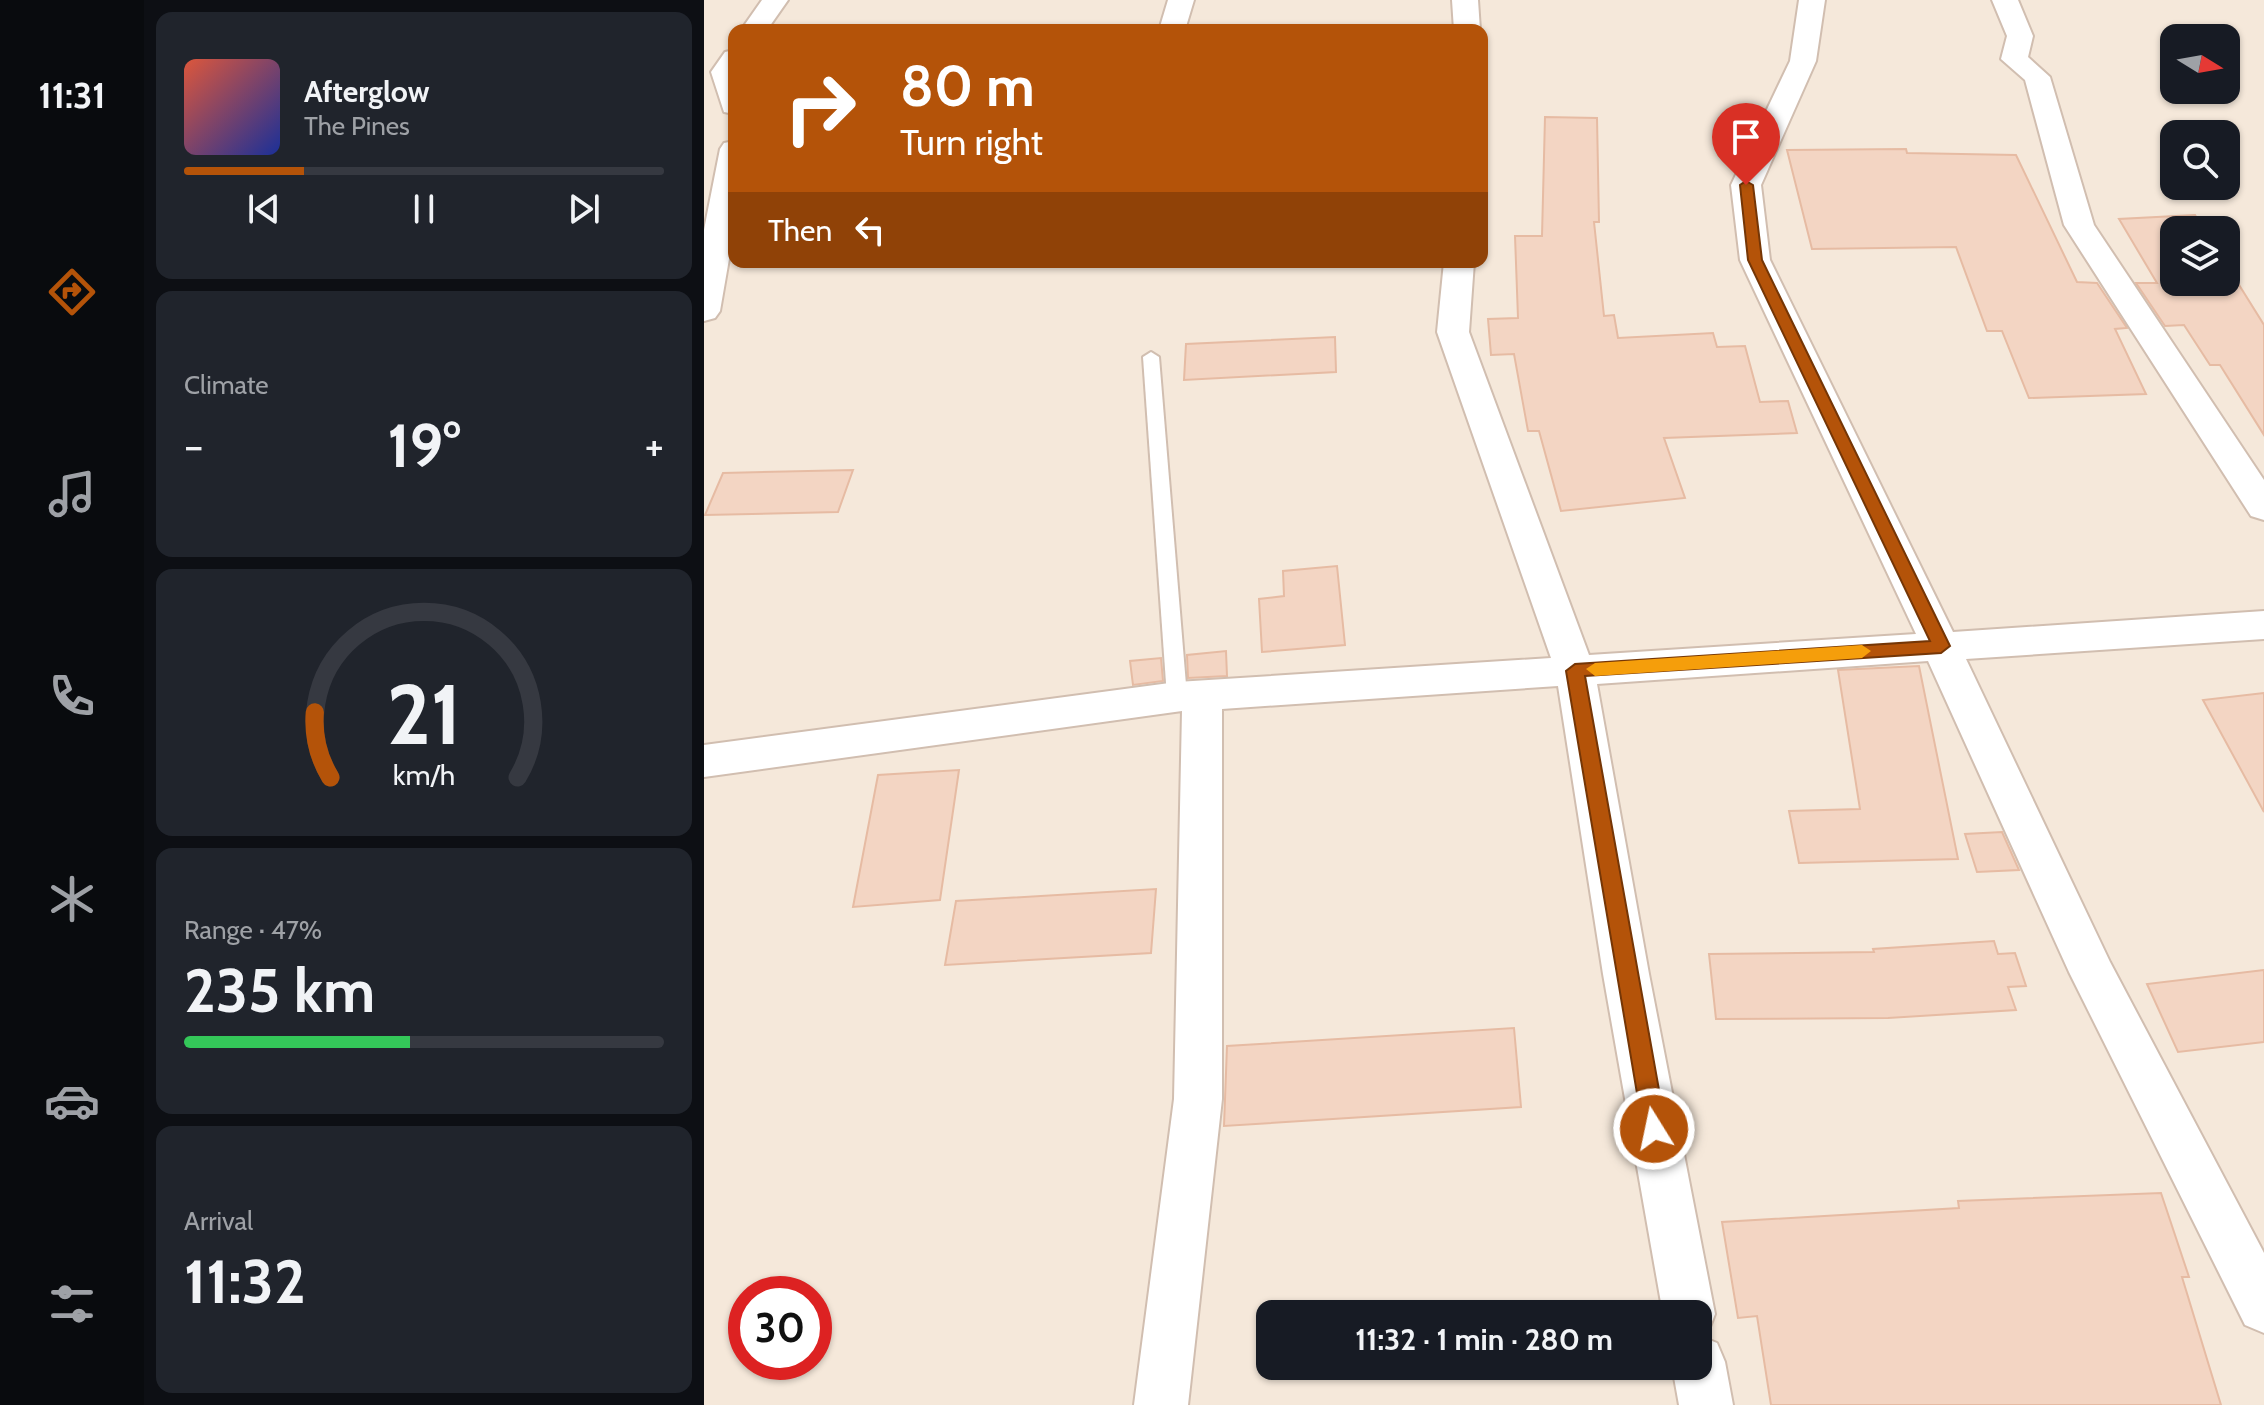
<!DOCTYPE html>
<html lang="en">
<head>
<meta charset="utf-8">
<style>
  :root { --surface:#171b24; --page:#20242c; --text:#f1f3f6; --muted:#9ea1a6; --line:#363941; --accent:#b45309 }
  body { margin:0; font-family:Cabin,sans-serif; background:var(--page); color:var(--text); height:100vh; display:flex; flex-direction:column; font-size:30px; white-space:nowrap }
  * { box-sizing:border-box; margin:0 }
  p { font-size:26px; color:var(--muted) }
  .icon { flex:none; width:44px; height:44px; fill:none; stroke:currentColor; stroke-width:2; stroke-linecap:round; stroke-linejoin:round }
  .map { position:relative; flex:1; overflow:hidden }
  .panel { display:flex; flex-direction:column; gap:12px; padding:12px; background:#0d0f14; width:560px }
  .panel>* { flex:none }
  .guide { position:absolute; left:24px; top:24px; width:760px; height:244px; border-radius:16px; box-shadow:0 2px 6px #0004; background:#b45309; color:#fff; overflow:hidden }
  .needle { width:52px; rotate:101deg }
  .controls { position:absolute; left:1456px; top:24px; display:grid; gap:16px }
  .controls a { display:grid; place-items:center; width:80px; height:80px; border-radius:16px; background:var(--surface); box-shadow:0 2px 6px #0004; font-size:40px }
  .speed { position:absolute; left:24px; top:1276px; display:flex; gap:16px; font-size:40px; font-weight:700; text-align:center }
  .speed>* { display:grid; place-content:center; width:104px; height:104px; border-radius:50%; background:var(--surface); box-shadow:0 2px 6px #0004; line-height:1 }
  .speed .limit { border:12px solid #d22; background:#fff; color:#111 }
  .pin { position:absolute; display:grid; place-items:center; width:68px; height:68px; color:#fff; margin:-82px -34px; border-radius:50% 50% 50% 0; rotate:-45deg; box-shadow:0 0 8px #0007 }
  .pin .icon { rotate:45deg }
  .me { position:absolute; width:88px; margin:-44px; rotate:350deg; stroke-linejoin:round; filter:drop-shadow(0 0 6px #0008) }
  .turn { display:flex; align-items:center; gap:28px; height:168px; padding:0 40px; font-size:36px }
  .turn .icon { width:104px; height:104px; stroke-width:2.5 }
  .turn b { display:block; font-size:56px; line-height:68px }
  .then { display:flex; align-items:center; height:76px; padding:0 40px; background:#0003; gap:16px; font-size:30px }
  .big { font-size:60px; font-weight:800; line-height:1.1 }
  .panel .widget { flex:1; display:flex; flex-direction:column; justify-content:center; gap:12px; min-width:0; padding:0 28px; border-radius:16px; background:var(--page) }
  .panel .dial { align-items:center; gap:0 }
  .dial svg { height:208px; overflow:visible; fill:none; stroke:var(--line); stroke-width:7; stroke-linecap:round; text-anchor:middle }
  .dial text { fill:var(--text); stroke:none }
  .song { display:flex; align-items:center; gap:24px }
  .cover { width:96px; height:96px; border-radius:12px; background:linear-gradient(135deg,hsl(10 70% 55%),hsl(230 70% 35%)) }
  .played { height:8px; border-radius:4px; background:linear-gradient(90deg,var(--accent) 25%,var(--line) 25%) }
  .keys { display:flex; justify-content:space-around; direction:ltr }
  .heat { display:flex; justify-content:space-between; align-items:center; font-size:44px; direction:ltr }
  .charge { height:12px; border-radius:6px; background:linear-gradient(90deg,#34c759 47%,var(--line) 0) }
  .trip { position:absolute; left:552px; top:1300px; width:456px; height:80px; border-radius:16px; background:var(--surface); box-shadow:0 2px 6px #0004; font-weight:800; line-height:80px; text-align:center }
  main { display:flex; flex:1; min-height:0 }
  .dock { display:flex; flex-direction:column; width:144px; justify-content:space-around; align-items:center; background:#090b0e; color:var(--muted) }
  .dock .icon { width:56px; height:56px }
  .dock .current { color:var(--accent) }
  .dock b { font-size:36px; color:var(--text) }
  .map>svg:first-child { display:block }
</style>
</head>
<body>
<main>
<nav class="dock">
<b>11:31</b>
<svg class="icon current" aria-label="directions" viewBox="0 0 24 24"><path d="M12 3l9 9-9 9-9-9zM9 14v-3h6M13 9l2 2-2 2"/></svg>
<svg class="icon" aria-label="music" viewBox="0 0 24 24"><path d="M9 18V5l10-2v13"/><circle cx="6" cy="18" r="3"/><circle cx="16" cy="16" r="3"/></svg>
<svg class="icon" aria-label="phone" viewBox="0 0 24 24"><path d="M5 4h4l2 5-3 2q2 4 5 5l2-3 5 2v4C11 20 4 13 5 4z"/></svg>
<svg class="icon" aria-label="climate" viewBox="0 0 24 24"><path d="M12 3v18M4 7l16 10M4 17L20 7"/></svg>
<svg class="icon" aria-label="car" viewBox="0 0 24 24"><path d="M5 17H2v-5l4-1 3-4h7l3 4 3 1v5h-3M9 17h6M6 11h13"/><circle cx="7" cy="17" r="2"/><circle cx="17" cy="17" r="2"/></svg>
<svg class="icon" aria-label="filters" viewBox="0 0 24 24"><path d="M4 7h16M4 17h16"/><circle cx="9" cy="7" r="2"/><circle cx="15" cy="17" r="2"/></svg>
</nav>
<section class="panel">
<div class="widget">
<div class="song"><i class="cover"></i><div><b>Afterglow</b><p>The Pines</p></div></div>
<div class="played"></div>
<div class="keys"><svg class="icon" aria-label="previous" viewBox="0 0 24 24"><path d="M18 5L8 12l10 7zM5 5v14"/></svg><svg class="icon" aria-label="pause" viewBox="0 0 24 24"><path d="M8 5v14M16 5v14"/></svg><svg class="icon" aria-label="next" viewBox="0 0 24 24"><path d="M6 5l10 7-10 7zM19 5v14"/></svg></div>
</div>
<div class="widget"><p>Climate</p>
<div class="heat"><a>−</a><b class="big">19°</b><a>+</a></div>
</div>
<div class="widget dial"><svg viewBox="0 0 100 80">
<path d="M14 69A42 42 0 1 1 86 69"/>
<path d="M14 69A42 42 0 0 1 8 44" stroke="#b45309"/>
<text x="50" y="56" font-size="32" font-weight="700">21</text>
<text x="50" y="72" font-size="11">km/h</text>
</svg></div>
<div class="widget"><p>Range · 47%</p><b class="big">235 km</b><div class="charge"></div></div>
<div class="widget"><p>Arrival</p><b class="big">11:32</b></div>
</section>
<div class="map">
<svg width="1560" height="1405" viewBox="0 0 1560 1405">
  <rect width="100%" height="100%" fill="#fdf6ec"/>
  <path fill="#f5e8da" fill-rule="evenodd" d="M0 0H1560V1405H0ZM30 30H778V262H30ZM1470 38H1522V90H1470ZM1470 134H1522V186H1470ZM1470 230H1522V282H1470ZM42 1294H110V1362H42ZM566 1314H994V1366H566Z"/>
  <path fill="#f3d5c3" stroke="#e6bba3" stroke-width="2" d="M841 117 893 118 895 222H890L900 316 910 315 914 338 1009 333 1013 347 1041 346 1056 402 1084 401 1093 433 960 438 981 498 857 511 835 431H824L810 354 787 355 784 319 814 318 811 236H838Z
    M1202 149 1203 153 1312 155 1373 282 1393 283 1423 328 1411 329 1442 394 1325 398 1298 331H1283L1252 247 1108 249 1083 150Z
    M1491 215 1500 230H1470V282H1522V264L1560 325V435L1516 365H1506L1480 325 1461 326 1432 283H1453L1415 219Z
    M631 337 632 372 480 380 482 344Z
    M149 470 134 512 1 515 19 473Z
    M633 566 641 645 558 652 555 599 580 596 579 571Z
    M522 651 523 676 484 678 483 655Z
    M457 658 459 681 429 685 426 661Z
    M1215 666 1254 859 1095 863 1085 811 1156 809 1134 670Z
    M1560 693V812L1499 700Z
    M255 770 236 900 149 907 174 775Z
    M1298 832 1315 870 1273 872 1261 834Z
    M452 889 447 953 241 965 252 901Z
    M1290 941 1294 954 1311 953 1322 986 1304 987 1312 1010 1184 1018 1012 1019 1005 954 1170 952 1169 949Z
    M1560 970V1042L1474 1052 1443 984Z
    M810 1028 817 1107 520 1126 523 1046Z
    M1457 1193 1485 1277H1478L1517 1405H1067L1053 1316 1034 1318 1018 1222 1255 1208 1254 1201Z"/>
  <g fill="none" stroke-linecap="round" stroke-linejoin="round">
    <g stroke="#d1beb0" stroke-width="4">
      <path id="service" d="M447 352 455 357 483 697 480 702H466L463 697 439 357Z"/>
    </g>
    <g stroke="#d1beb0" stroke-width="4">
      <path id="minor" d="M58 0H84L63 30H37Z
        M464 0H490L481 30H455Z
        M748 0H774L776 30H750Z
        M1095 0H1121L1112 61 1057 185 1066 260 1249 632 1560 611V639L1262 659 1406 962 1560 1253V1333L1541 1325 1365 972 1224 661 893 684 945 974 1011 1314 1004 1332 996 1336 1013 1343 1021 1362 1029 1405H975L968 1366H994V1314H959L899 974 854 686 518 709V1099L484 1405H430L470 1099 478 711 0 777V745L473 682 847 658 733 332 740 262H770L765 332 885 655 1212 634 1036 260 1027 185 1086 61Z
        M1288 0H1314L1329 36 1324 57 1346 77 1390 225 1560 480V520L1547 516 1360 225 1321 80 1297 59 1303 36Z
        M30 50V114L20 112 7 72 21 52Z
        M30 141V230L16 311 11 318 0 321V230L16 149 20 143Z"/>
    </g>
    <use href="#service" fill="#fff" fill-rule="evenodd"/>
    <use href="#minor" fill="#fff" fill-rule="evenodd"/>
  </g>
  <path fill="#b45309" stroke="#753606" stroke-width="2" d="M1042 181 1049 185 1058 260 1246 646 1237 653 881 676 962 1129 958 1136 950 1139 943 1136 939 1129 862 671 871 664 1226 641 1044 260 1036 185Z"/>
  <path fill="#f59e0b" d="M1158 645 1167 651 1158 658 891 676 882 669 891 663Z"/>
</svg>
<div class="controls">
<a><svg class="needle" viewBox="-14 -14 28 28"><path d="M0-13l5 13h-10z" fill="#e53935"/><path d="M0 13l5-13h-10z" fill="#9ea1a6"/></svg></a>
<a><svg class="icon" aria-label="search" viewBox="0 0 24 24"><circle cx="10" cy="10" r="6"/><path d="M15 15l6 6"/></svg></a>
<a><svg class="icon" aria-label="layers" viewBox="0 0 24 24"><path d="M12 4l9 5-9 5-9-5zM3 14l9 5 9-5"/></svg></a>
</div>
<div class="speed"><div class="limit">30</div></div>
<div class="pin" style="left:1042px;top:185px;background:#d93025"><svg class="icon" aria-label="arrive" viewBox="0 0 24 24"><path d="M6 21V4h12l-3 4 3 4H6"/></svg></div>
<svg class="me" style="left:950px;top:1129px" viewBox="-20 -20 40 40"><circle r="17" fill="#b45309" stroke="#fff" stroke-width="3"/><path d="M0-11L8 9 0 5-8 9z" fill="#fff"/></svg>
<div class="trip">11:32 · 1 min · 280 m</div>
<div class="guide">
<div class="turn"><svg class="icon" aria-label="right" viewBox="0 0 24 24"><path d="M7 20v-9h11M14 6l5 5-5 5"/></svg><div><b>80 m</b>Turn right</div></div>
<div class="then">Then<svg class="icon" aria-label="left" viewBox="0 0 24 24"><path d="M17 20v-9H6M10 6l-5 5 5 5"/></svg></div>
</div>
</div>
</main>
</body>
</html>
